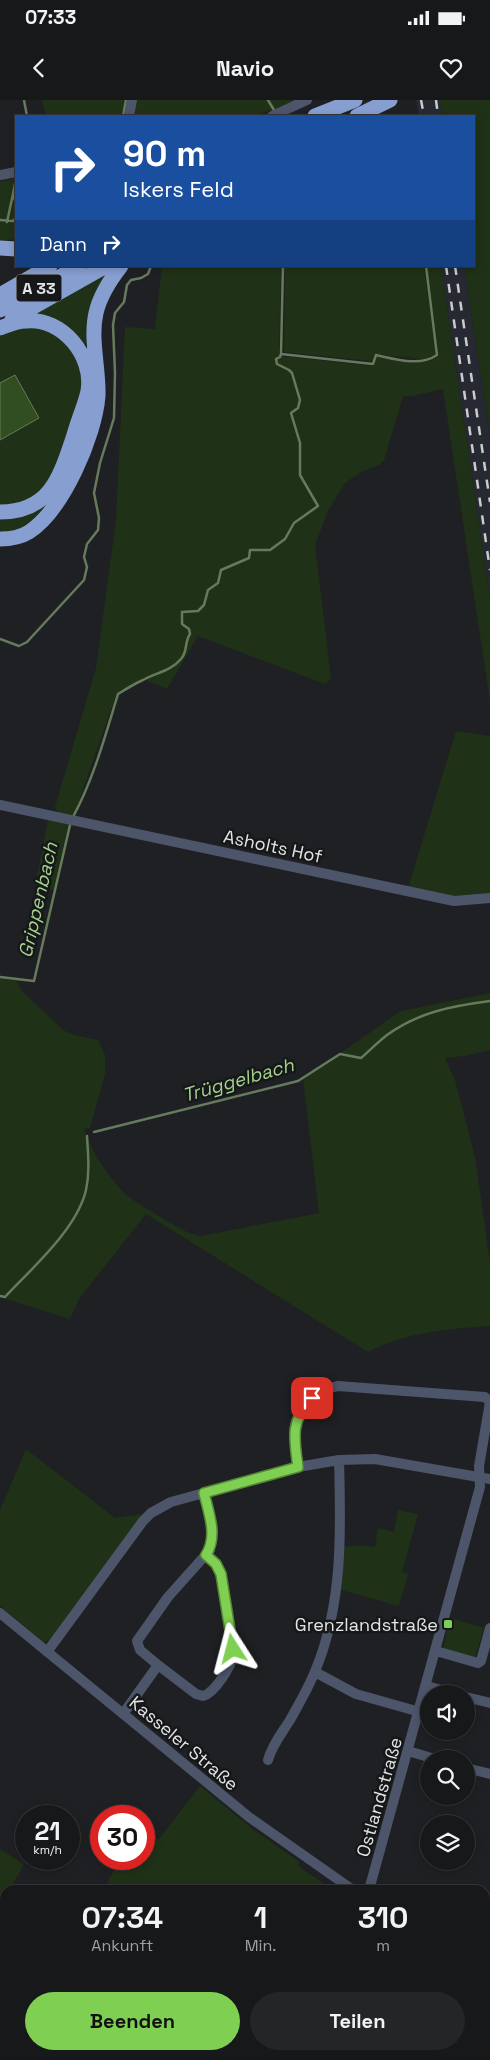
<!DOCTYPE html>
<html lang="de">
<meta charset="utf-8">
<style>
:root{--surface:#17181a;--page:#242527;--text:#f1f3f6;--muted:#9ea0a2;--line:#363739;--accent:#7fd052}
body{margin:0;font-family:"Space Grotesk",sans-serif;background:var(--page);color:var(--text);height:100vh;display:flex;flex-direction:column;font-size:19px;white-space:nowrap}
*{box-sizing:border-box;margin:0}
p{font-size:16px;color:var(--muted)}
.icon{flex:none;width:28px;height:28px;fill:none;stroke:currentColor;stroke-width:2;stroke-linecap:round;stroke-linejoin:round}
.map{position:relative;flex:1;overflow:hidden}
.sheet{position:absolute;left:0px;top:1785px;width:490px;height:175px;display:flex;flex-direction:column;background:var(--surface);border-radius:15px 15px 0 0;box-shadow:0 2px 8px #0003,0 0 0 1px var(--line)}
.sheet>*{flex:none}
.hud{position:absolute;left:15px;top:15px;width:460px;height:152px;border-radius:0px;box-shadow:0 2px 8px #0003,0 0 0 1px var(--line);background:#1a4fa0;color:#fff;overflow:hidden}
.buttons{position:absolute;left:420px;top:1585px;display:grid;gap:10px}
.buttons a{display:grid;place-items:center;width:55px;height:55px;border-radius:50%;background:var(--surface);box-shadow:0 2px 8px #0003,0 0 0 1px var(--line);font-size:25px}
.speed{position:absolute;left:15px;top:1705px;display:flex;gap:10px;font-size:25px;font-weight:700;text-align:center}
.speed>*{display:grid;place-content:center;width:65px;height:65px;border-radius:50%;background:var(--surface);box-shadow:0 2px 8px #0003,0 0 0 1px var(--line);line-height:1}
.speed small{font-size:12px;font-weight:400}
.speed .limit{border:8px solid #d22;background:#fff;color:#111}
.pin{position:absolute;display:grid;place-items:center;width:42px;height:42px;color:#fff;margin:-21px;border-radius:10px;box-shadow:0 2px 8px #0006}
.me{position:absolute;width:55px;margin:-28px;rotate:351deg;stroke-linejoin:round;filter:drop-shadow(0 0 4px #0008)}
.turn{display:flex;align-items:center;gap:18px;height:105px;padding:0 25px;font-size:22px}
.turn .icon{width:65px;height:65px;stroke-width:2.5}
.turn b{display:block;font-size:35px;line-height:42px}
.then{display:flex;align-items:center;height:48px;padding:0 25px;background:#0003;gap:10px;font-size:19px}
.eta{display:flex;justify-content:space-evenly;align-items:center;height:85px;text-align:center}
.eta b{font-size:30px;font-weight:800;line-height:35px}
.button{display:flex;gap:10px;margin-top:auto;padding:10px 25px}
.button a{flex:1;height:58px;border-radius:30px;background:var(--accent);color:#111;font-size:20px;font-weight:800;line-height:58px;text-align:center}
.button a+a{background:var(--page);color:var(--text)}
.status{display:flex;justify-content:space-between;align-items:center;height:35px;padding:0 25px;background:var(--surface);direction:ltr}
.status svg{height:14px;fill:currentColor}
header{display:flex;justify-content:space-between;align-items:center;height:65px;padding:0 25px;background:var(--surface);font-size:22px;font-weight:800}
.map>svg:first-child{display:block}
.built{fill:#262931}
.green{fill:#1f3116}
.water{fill:#314e21;stroke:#667b5c}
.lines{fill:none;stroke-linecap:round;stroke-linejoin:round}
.stream{stroke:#667b5c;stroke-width:2.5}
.minor{stroke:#4c5569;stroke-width:10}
.highway{stroke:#879ed0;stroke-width:15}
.rail{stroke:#cacbcc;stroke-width:2.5;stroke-dasharray:9 9;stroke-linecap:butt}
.route-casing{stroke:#538735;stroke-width:12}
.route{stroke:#7fd052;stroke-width:9}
.poi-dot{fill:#7fd052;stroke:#161719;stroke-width:2}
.labels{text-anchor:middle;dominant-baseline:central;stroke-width:5;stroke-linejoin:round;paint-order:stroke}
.shield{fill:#161719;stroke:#a6a6a8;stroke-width:1}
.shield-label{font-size:16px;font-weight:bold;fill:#e3e4e5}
.street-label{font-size:18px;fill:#e3e4e5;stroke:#161719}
.poi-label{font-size:18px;fill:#e3e4e5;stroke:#161719;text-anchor:end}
.water-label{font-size:19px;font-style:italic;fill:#a3d38d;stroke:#161719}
</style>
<div class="status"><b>07:33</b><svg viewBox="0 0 49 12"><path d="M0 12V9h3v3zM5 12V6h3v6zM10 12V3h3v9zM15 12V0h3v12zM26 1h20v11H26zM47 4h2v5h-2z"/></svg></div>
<header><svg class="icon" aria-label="back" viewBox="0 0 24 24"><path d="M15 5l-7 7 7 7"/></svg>Navio<svg class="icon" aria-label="heart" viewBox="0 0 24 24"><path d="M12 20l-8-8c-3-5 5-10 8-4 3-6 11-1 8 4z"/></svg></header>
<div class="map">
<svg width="490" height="1960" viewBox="0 0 490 1960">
<rect width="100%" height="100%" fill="#1f2023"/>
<path class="built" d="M416,0H440L442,16H419Z
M441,166H464L490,336V499Z"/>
<path class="green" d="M42,0H129L125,16H46Z
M137,0H296L256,16H133Z
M440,0H490V336L464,166H474V16H442Z
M16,78V139L0,141V82Z
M162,166H281L279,256L374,266L377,257C397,260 422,269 439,256L427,166H441L490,499V602L443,289L412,296H403L384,360L379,365L361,372L345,383L328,411L315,445L331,578L325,584L198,536L167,589L144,579L122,590L116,595L73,718L59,714L55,707L96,568L116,420L125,227L155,229Z
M285,166H424L436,254L428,258L422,259L375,254L372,261L284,252Z
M106,173L89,241L83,246L31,217Z
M38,227L48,230L72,247L81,266L82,289L53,376L32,400L0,406V236L21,228Z
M48,401C45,421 21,429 4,434L0,429V418Z
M456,631L490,636V793L454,797L408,788Z
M48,720L69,724L53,791L43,784L37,776Z
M0,879L16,880L21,890L63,930L74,935L98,940L105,955V974L90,1028L84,1029C92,1053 110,1080 129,1097C141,1106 156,1114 169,1122C179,1127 189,1135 201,1136L319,1113L303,979L401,911L490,893V950L464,956L445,958L455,980L475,1057L490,1163V1226C448,1229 406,1232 368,1252L146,1114L79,1199L70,1219L0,1197Z
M26,1349L115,1418L143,1414L51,1539L44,1542L0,1506V1410Z
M398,1410L418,1414L402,1472L408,1474L399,1506L341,1490L343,1447L362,1445L375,1447L378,1428L394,1432Z
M450,1518L484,1528L475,1557L443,1549Z
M200,1686L255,1731L300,1762L298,1766L333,1790H104L119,1759H144V1730L159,1739Z
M0,1749L24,1764L10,1790H5V1798L0,1807Z
M78,1955H188L187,1960H95Z"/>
<path class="water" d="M15,275L39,318L0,340V283Z"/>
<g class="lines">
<path class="stream" d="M24,0L27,16
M268,0L274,10
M123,16L126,0
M16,79L13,94L16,104
M0,120L13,121L16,118
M7,122L13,94
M281,254L373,264L376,255C395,259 420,267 437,255L426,166
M0,539L19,546L27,542L84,480L87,467L84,457L87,444L98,430L99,418L94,393L100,363L114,318L115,273L113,225L115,213L124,202L127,185L131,180L141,178L148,174L151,166
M73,717C94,678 105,636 118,594C126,589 134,584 143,580C155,573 171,571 181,559C188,551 184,543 190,534L189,529L182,524V512L198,511L204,505L208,490L218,483L221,470L249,458L250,450H270L285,439L294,423L318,406L300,375V343L291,313L298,308L300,300L292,273L289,270L277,264L276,259L280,257L281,254L283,166
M0,877L34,881L70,725
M94,1032L298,981L340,954L361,958C369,951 378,942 387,935C419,912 452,906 490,901
M0,1196L5,1197C32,1168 77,1129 86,1090C90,1072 88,1054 87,1036"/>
<path class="minor" d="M129,16L132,0
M272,16L307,0
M0,75L16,72
M0,705L454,801L490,798
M298,1367C297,1357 295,1346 294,1335C294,1311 314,1290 338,1286L485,1297L490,1302L479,1366L480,1387L369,1790
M0,1513L249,1717L353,1790
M436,1551L478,1563L481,1561L490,1528
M47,1552L143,1421L151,1413L171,1402L298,1367L339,1360L375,1359L490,1379
M158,1565L140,1550L137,1541L168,1497L210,1450L212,1429L204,1393
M315,1572L356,1594L420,1612
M427,1586L455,1594
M466,1597L490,1603
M123,1614L158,1565L196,1594L203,1596C215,1593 231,1566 234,1554L221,1474L216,1463L206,1455
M408,1651L435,1659
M268,1660C272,1645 282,1633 290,1620C299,1604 309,1587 316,1569C343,1503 341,1430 339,1360
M466,1668L490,1674
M485,1879L490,1882
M217,1957L232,1960
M325,1960L327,1955"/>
<path class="highway" d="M315,16L355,0
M357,16L390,0
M0,148L16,149
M0,195L50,166
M0,210L79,166
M12,219L106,166
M0,228C8,225 17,221 26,221C62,217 94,256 88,291C85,305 78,320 74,335C60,376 51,412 0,412
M0,439C10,439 21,437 29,432C63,410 95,336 98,296C99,269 90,239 96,213C100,195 110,180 121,166"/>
<path class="rail" d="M421,0L424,16
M436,0L438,16
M446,166L490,470
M455,166L490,402"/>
</g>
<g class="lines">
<defs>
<path id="route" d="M233,1549L221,1474L216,1464L206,1455C218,1436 209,1414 204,1393L298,1367C294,1338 290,1321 312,1298"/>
</defs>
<use href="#route" class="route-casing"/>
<use href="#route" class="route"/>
</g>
<rect class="poi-dot" x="443" y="1519" width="10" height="10" rx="2.5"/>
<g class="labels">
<rect class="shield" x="16.5" y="174.5" width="45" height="27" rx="4"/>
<g class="shield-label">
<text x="39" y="188">A 33</text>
</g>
<g class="street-label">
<text transform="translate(273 746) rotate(12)">Asholts Hof</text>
<text transform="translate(184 1643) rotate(40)">Kasseler Straße</text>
<text transform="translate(379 1697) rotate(-74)">Ostlandstraße</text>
</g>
<g class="poi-label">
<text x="438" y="1524">Grenzlandstraße</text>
</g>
<g class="water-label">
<text transform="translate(38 800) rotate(-77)">Grippenbach</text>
<text transform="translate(238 980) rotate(-16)">Trüggelbach</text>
</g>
</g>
</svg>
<div class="buttons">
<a><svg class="icon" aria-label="sound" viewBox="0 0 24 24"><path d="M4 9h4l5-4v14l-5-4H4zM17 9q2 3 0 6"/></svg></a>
<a><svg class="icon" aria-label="search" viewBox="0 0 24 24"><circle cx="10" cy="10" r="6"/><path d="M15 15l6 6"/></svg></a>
<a><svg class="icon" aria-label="layers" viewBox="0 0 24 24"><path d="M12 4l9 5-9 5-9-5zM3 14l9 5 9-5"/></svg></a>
</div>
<div class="speed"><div>21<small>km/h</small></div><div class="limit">30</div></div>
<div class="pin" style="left:312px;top:1298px;background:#d93025"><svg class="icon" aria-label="arrive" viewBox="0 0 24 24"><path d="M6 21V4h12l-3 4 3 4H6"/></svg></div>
<svg class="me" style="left:233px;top:1549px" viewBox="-20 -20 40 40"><path d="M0-17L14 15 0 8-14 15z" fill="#7fd052" stroke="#fff" stroke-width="4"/></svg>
<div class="hud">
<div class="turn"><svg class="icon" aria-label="right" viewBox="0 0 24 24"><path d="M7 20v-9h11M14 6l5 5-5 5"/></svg><div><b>90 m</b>Iskers Feld</div></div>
<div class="then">Dann<svg class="icon" aria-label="right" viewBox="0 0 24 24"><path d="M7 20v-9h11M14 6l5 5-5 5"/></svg></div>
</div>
<section class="sheet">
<div class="eta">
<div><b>07:34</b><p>Ankunft</p></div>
<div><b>1</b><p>Min.</p></div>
<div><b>310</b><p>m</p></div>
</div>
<div class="button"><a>Beenden</a><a>Teilen</a></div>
</section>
</div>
